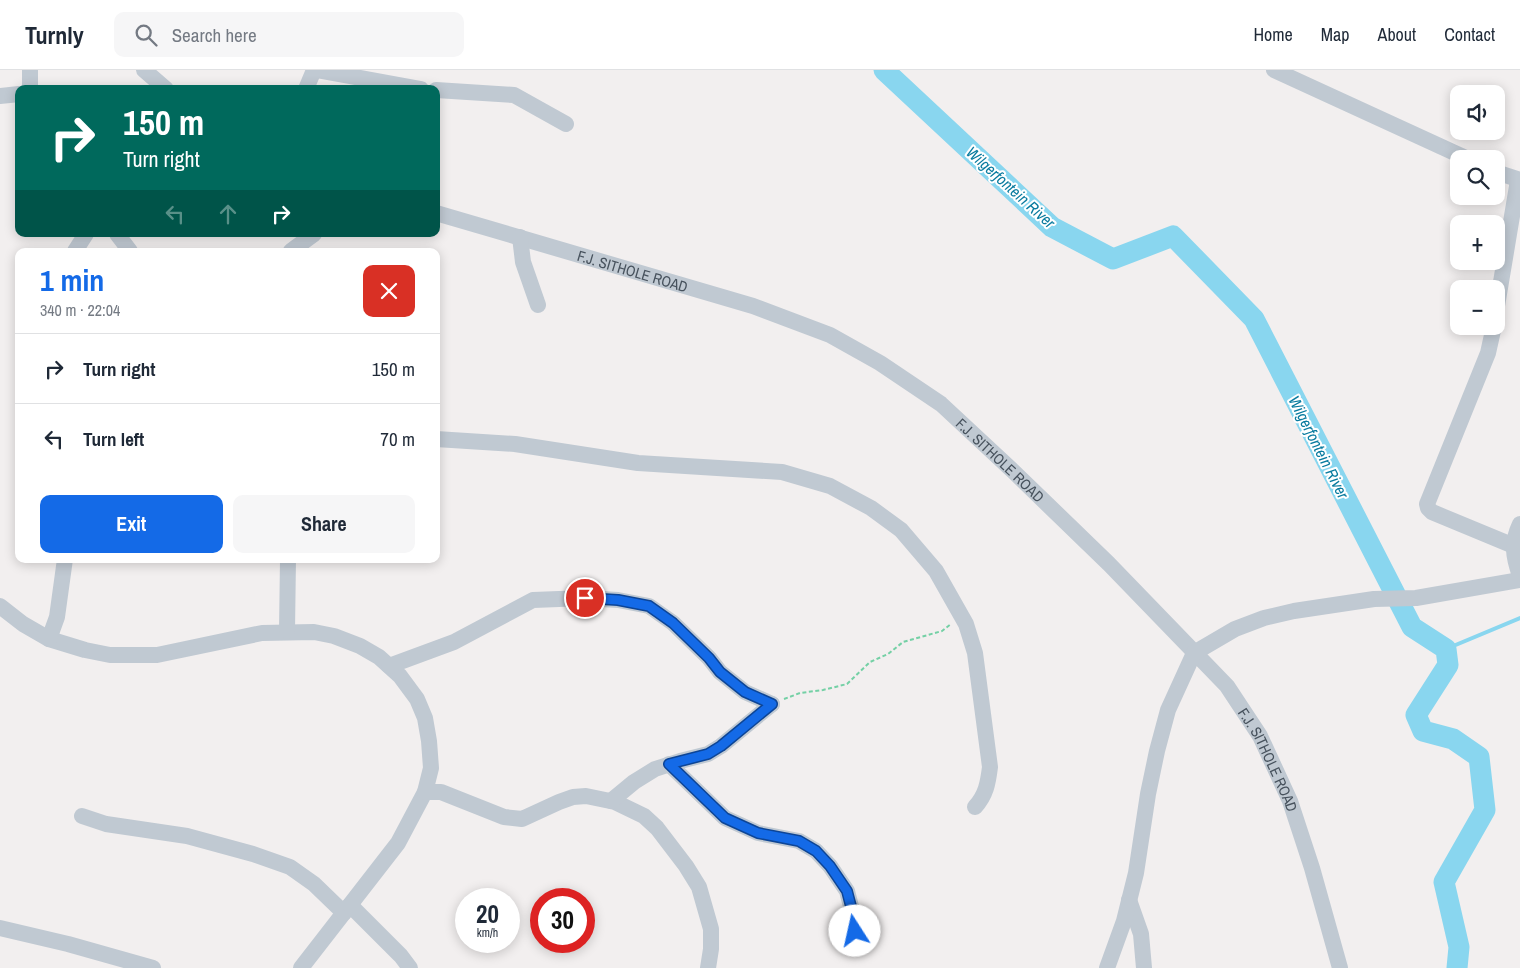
<!DOCTYPE html>
<meta charset="utf-8">
<style>
:root{--surface:#fff;--page:#f6f6f7;--text:#1f2937;--muted:#747a83;--line:#e0e1e3;--accent:#146ae7}
body{margin:0;font-family:"Archivo Narrow",sans-serif;background:var(--page);color:var(--text);height:100vh;display:flex;flex-direction:column;font-size:19px;white-space:nowrap}
*{box-sizing:border-box;margin:0}
p{font-size:16px;color:var(--muted)}
.icon{flex:none;width:28px;height:28px;fill:none;stroke:currentColor;stroke-width:2;stroke-linecap:round;stroke-linejoin:round}
.map{position:relative;flex:1;overflow:hidden}
.sheet{position:absolute;left:15px;top:178px;width:425px;height:315px;display:flex;flex-direction:column;background:var(--surface);border-radius:10px;box-shadow:0 2px 12px #0003}
.sheet>*{flex:none}
.banner{position:absolute;left:15px;top:15px;width:425px;height:152px;border-radius:10px;box-shadow:0 2px 12px #0003;background:#00695c;color:#fff;overflow:hidden}
.buttons{position:absolute;left:1450px;top:15px;display:grid;gap:10px}
.buttons a{display:grid;place-items:center;width:55px;height:55px;border-radius:10px;background:var(--surface);box-shadow:0 2px 12px #0003;font-size:25px}
.speed{position:absolute;left:455px;top:818px;display:flex;gap:10px;font-size:25px;font-weight:700;text-align:center}
.speed>*{display:grid;place-content:center;width:65px;height:65px;border-radius:50%;background:var(--surface);box-shadow:0 2px 12px #0003;line-height:1}
.speed small{font-size:12px;font-weight:400}
.speed .limit{border:8px solid #d22;background:#fff;color:#111}
.pin{position:absolute;display:grid;place-items:center;width:42px;height:42px;color:#fff;margin:-21px;border:2px solid #fff;border-radius:50%;box-shadow:0 1px 5px #0007}
.me{position:absolute;width:55px;margin:-28px;rotate:350deg;stroke-linejoin:round;filter:drop-shadow(0 0 4px #0008)}
.turn{display:flex;align-items:center;gap:18px;height:105px;padding:0 25px;font-size:22px}
.turn .icon{width:65px;height:65px;stroke-width:2.5}
.turn b{display:block;font-size:35px;line-height:42px}
.lanes{display:flex;align-items:center;height:48px;padding:0 25px;background:#0003;justify-content:center;gap:25px;direction:ltr}
.lanes .off{opacity:.35}
.round{display:grid;place-items:center;flex:none;width:52px;height:52px;border-radius:10px;background:var(--page)}
.head{display:flex;align-items:center;justify-content:space-between;height:85px;padding:0 25px}
h1{font-size:30px;font-weight:800;line-height:38px;color:var(--accent)}
.action{display:flex;gap:10px;margin-top:auto;padding:10px 25px}
.action a{flex:1;height:58px;border-radius:10px;background:var(--accent);color:#fff;font-size:20px;font-weight:800;line-height:58px;text-align:center}
.action a+a{background:var(--page);color:var(--text)}
ul{padding:0;list-style:none}
li{display:flex;align-items:center;gap:15px;height:70px;padding:0 25px;border-top:1px solid var(--line)}
li div{flex:1}
li b{display:block;font-size:19px}
li em{font-style:normal}
header{display:flex;align-items:center;gap:30px;box-sizing:border-box;height:70px;padding:0 25px;background:var(--surface);border-bottom:1px solid var(--line)}
header strong{font-size:24px}
nav{display:flex;gap:28px;margin-inline-start:auto;font-size:18px}
.search{width:350px;height:45px;background:var(--page);display:flex;align-items:center;gap:12px;box-sizing:border-box;padding:0 18px;border-radius:10px;color:var(--muted);font-size:19px}
.map>svg:first-child{display:block}
.lines{fill:none;stroke-linecap:round;stroke-linejoin:round}
.stream{stroke:#89d6ef;stroke-width:4}
.river{stroke:#89d6ef;stroke-width:21}
.path{stroke:#74d0a5;stroke-width:2;stroke-dasharray:4 2.5;stroke-linecap:butt}
.minor{stroke:#c0c9d2;stroke-width:16}
.route-casing{stroke:#0d4596;stroke-width:12}
.route{stroke:#146ae7;stroke-width:9}
.labels{text-anchor:middle;dominant-baseline:central;stroke-width:4;stroke-linejoin:round;paint-order:stroke}
.street-label{font-size:15px;fill:#47525d;stroke:#fff}
.water-label{font-size:16px;font-style:italic;fill:#097b9f;stroke:#fff}
</style>
<header>
<strong>Turnly</strong>
<div class="search"><svg class="icon" aria-label="search" viewBox="0 0 24 24"><circle cx="10" cy="10" r="6"/><path d="M15 15l6 6"/></svg>Search here</div>
<nav><a>Home</a><a>Map</a><a>About</a><a>Contact</a></nav>
</header>
<div class="map">
<svg width="1520" height="898" viewBox="0 0 1520 898">
<rect width="100%" height="100%" fill="#f2efef"/>
<g class="lines">
<path class="stream" d="M1446,579L1520,548"/>
<path class="river" d="M884,0L1052,157L1113,189L1173,166L1254,249L1412,557L1446,579L1448,595L1416,645L1423,661L1453,669L1479,687L1485,740L1444,812L1459,877L1457,898"/>
<path class="path" d="M784,629L800,623L823,620L847,614L870,592L888,584L903,572L942,561L951,554"/>
<g class="minor">
<path d="M144,0L166,19"/>
<path d="M316,0L421,19"/>
<path d="M1274,0L1468,89"/>
<path d="M30,19V0"/>
<path d="M306,19L314,0"/>
<path d="M436,20L514,25L566,54"/>
<path d="M0,26L19,24"/>
<path d="M1496,102L1520,110"/>
<path id="s1" d="M436,143L753,236L830,265L880,293L941,334L1014,402L1109,494L1227,616L1260,666L1290,731L1312,798L1340,898"/>
<path d="M117,164L130,181"/>
<path d="M520,167L523,192L538,235"/>
<path d="M75,181L86,164"/>
<path d="M291,181L314,164"/>
<path d="M1496,242L1518,110"/>
<path d="M1494,256L1488,283L1427,434L1428,438L1432,442L1514,476"/>
<path d="M436,369L515,374L638,393L782,402L830,416L871,438L901,460L936,501L966,554L975,583L990,697C988,713 986,725 975,737"/>
<path d="M1520,454C1511,473 1513,486 1520,506"/>
<path d="M0,536L23,554L49,569L85,580L110,585H157L262,563L314,562L334,566L360,576L379,587L400,606L417,629L425,648L429,671L431,698L425,722L398,773L301,898"/>
<path d="M287,561L288,489"/>
<path d="M49,569L57,547L65,489"/>
<path d="M389,596L454,572L533,530L585,528L618,530L649,536L673,553L709,588L720,602L745,622L772,634"/>
<path d="M669,694L725,748L758,763L799,771L816,781L830,796L847,821L854,848L856,875"/>
<path d="M425,722H441L504,747L522,749L559,732L573,727L586,726L615,732L644,746L657,758L686,796L699,817L711,859V879L708,898"/>
<path d="M611,731L634,712L655,699L680,691L708,684L721,676L772,634"/>
<path d="M82,746L106,754L187,766L253,784L290,797L314,814L344,843"/>
<path d="M1129,830L1141,864L1144,898"/>
<path d="M350,835L401,886L410,898"/>
<path d="M0,858L68,874L153,898"/>
<path d="M1107,898L1124,851L1136,803L1148,724L1157,681L1168,640L1194,583L1235,559L1264,548L1294,541L1374,529L1416,528L1520,510"/>
</g>
</g>
<g class="lines">
<defs>
<path id="route" d="M585,528L618,530L649,536L673,553L709,588L720,602L745,622L772,634L721,676L708,684L669,694L725,748L758,763L799,771L816,781L830,796L847,821L854,848L855,861"/>
</defs>
<use href="#route" class="route-casing"/>
<use href="#route" class="route"/>
</g>
<g class="labels">
<g class="street-label">
<text stroke="none"><textPath href="#s1" startOffset="205">F.J. SITHOLE ROAD</textPath></text>
<text stroke="none"><textPath href="#s1" startOffset="625">F.J. SITHOLE ROAD</textPath></text>
<text stroke="none"><textPath href="#s1" startOffset="1030">F.J. SITHOLE ROAD</textPath></text>
</g>
<g class="water-label">
<text transform="translate(1011 117) rotate(42)">Wilgerfontein River</text>
<text transform="translate(1319 377) rotate(63)">Wilgerfontein River</text>
</g>
</g>
</svg>
<div class="buttons">
<a><svg class="icon" aria-label="sound" viewBox="0 0 24 24"><path d="M4 9h4l5-4v14l-5-4H4zM17 9q2 3 0 6"/></svg></a>
<a><svg class="icon" aria-label="search" viewBox="0 0 24 24"><circle cx="10" cy="10" r="6"/><path d="M15 15l6 6"/></svg></a>
<a>+</a>
<a>−</a>
</div>
<div class="speed"><div>20<small>km/h</small></div><div class="limit">30</div></div>
<div class="pin" style="left:585px;top:528px;background:#d93025"><svg class="icon" aria-label="arrive" viewBox="0 0 24 24"><path d="M6 21V4h12l-3 4 3 4H6"/></svg></div>
<svg class="me" style="left:855px;top:861px" viewBox="-20 -20 40 40"><circle r="19" fill="#fff"/><path d="M0-13L10 11 0 6-10 11z" fill="#146ae7"/></svg>
<div class="banner">
<div class="turn"><svg class="icon" aria-label="right" viewBox="0 0 24 24"><path d="M7 20v-9h11M14 6l5 5-5 5"/></svg><div><b>150 m</b>Turn right</div></div>
<div class="lanes"><svg class="icon off" aria-label="left" viewBox="0 0 24 24"><path d="M17 20v-9H6M10 6l-5 5 5 5"/></svg><svg class="icon off" aria-label="ahead" viewBox="0 0 24 24"><path d="M12 20V5M6 11l6-6 6 6"/></svg><svg class="icon" aria-label="right" viewBox="0 0 24 24"><path d="M7 20v-9h11M14 6l5 5-5 5"/></svg></div>
</div>
<section class="sheet">
<div class="head"><div><h1>1 min</h1><p>340 m · 22:04</p></div><a class="round" style="background:#d93025;color:#fff"><svg class="icon" aria-label="close" viewBox="0 0 24 24"><path d="M6 6l12 12M18 6L6 18"/></svg></a></div>
<ul>
<li><svg class="icon" aria-label="right" viewBox="0 0 24 24"><path d="M7 20v-9h11M14 6l5 5-5 5"/></svg><div><b>Turn right</b></div><em>150 m</em></li>
<li><svg class="icon" aria-label="left" viewBox="0 0 24 24"><path d="M17 20v-9H6M10 6l-5 5 5 5"/></svg><div><b>Turn left</b></div><em>70 m</em></li>
</ul>
<div class="action"><a>Exit</a><a>Share</a></div>
</section>
</div>
